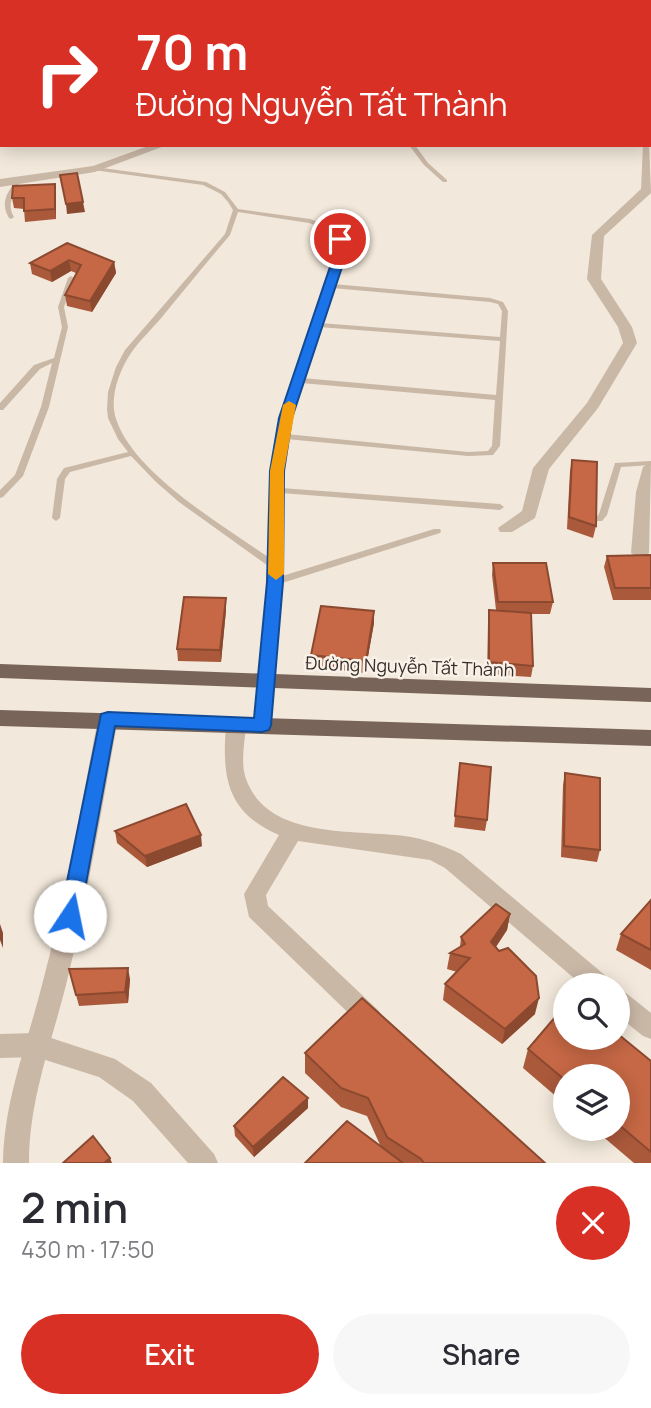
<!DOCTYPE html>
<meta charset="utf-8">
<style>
:root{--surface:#fff;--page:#f7f7f7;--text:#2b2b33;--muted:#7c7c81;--accent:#d93025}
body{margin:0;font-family:Manrope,sans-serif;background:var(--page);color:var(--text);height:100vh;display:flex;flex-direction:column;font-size:26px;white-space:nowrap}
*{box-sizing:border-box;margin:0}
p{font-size:23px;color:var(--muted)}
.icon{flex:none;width:38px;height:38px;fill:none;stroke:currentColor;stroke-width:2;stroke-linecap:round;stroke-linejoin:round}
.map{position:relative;height:1163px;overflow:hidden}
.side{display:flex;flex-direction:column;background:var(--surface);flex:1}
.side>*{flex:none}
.banner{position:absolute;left:0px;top:0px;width:651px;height:147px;box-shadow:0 4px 18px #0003;background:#d93025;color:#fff;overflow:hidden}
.fabs{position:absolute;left:553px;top:973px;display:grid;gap:14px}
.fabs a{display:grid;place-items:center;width:77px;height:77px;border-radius:50%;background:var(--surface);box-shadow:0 4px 18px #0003;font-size:35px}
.pin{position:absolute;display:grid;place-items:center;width:60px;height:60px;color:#fff;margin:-30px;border:4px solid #fff;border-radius:50%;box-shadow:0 2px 7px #0007}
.me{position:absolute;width:77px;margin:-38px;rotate:11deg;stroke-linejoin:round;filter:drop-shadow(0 0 5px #0008)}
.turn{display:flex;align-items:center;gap:24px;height:147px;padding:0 21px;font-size:32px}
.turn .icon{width:91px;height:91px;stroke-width:2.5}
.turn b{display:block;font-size:49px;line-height:60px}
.round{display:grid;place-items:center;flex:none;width:74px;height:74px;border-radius:37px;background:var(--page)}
.headline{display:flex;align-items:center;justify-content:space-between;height:119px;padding:0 21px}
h1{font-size:42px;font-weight:600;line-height:52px}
.cta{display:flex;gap:14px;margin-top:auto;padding:14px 21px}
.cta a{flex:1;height:80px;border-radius:42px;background:var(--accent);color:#fff;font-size:28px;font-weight:600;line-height:80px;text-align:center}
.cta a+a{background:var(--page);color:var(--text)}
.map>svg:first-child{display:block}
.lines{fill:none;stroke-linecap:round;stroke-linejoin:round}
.service{fill:#cab8a7;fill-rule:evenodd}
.minor{fill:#cab8a7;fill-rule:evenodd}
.tertiary{fill:#cab8a7;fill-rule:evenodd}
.primary{fill:#796459;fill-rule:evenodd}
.wall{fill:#aa593b}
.shaded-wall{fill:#8b4930}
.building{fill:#c66845;stroke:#8b4930;stroke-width:2}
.route{fill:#1a73e8;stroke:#114b97;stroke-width:2}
.slow{fill:#f59e0b}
.labels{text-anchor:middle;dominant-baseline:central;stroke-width:5;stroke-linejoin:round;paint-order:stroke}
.street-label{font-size:18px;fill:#372d28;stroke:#faf2e8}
</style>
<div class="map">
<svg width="651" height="1163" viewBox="0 0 651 1163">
<rect width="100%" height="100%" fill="#f2e8db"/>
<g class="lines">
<path class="service" d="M0,22H2V24H0Z
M649,61H651V65H649Z
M409,145H415L428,163L447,180V182H443L424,165Z
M95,167L206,182L225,192L238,209L310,219L337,229L343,239L342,258L333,284L490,298L503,302L508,311L500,446L493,455L468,456L286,439L281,471V488L500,504L504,507L500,510L281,493L279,577L434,529H440L441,531L440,533L279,584L267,725L265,728L262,729L259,728L257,725L271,568L179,502L156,482L131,456L70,472L65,479L60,518L56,521L52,518L57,479L64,468L128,452L118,439L108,418L107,409L108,392L116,367L125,350L225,234L233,210L228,202L221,194L203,185L93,170V168ZM238,212L309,223L333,231L337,239L336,258L314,323L312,325V326L281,418L273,471L271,559C224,526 134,474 116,419C109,398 119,371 131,353C140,340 152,329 162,317C185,289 207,262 230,235ZM332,288L490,302L498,304L502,311L500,337L320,323ZM319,327L500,341L496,395L302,378ZM301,383L495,400L492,446L488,451L468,452L286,434L289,418Z
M16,180L21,181C14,193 6,204 14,217L11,219L9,218C0,203 7,193 16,180Z
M71,276L74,278L64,307L68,327L49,407L23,476L3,497L0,498V490L15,475L41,407L52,363L40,369L3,410H0V403L34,365L54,358L62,327L58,307L68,278Z
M651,461V465L621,467L607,515L602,521H596L595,519L599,514L615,463Z"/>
<path class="minor" d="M32,0H42L32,2Z
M387,0H397V2H388Z
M0,131H2L0,142Z
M649,142L651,193L604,236L601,279L632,327L637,343L598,408L549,469L535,518L512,532H500L498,528L522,511L533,468L587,403L623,343L618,327L587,279L592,235L641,189L643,145H649Z
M651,462L649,553L640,559L631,553L636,492L643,467Z
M236,717L243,720L246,725C245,742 240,762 246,779C268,840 354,829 405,836C425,839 442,845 461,854L607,977L611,985H582L445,868L430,860L298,841L266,895L268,906L379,1011L383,1019L379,1027L371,1030L363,1027L249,917L244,894L279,835C226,812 222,777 226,725L229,720Z
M618,990L626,993L651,1013V1039L643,1036L618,1016Z
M36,1033L115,1059L151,1083L214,1154L218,1163H188L133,1101L99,1077L36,1057L0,1058V1034Z"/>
<path class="tertiary" d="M649,86H651V93H649Z
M151,145H167L95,172L0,187V179L93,166Z
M108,711L115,714L118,719C102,806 88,895 67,981C52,1042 29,1099 29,1163H3C4,1099 28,1042 43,981C66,895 81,806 98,719L101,714Z"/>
<path class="primary" d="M0,664L651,688V702L0,678Z
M0,710L651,730V746L0,726Z"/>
</g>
<path class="wall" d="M55,184L56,194V219L25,222L24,209L14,208L12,198Z
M67,243L114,262L116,273L92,312L67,306L65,295L76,273L71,271L52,282L32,274L30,263Z
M572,460L596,526L593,538L567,529L570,471Z
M651,555V600H613L604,567L607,556Z
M493,563L553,602L550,614H531L533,666L531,677L487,674L488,622L489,610H496L492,575Z
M226,598V610L221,662L178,661L177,649Z
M374,611V623L365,673L311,667V655Z
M460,763L487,820L485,831L454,827Z
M565,773L600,850L597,862L561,857L563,785Z
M115,831L202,846L147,867L117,843Z
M651,900V970L616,950L621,934Z
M510,914L507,930L496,947L535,1014L502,1044L443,1000L445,984L457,972L447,969L450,953L460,947L461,937Z
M69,969L130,979L128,1003L79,1006Z
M565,1038L651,1061V1163H634L594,1129H618V1076H565V1104L523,1068L528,1049Z
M305,1053L545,1163H305L381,1147L367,1116L341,1107L305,1073Z
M308,1098V1108L254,1157L235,1136L234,1126Z"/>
<path class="shaded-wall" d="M55,184L56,194V219L55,209Z
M83,202L85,212L67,214L66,204Z
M69,260L71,271L52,282L50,271Z
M114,262L116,273L92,312L90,301Z
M226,598V610L221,662L220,650Z
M374,611V623L365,673L366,661Z
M201,835L202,846L147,867L145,856Z
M510,914L507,930L488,958L491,942Z
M0,924L3,933V948L0,940Z
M128,968L130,979L128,1003L125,992Z
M539,998L535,1014L502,1044L505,1029Z
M308,1098V1108L254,1157L253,1147Z
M110,1158L112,1163H104Z"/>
<path class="building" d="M77,173L83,202L66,204L60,175Z
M55,184V209L24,211V198H12L13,186Z
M67,243L114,262L90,301L65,295L81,265L69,260L50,271L30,263Z
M572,460L597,462L596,526L569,517Z
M651,555V588H615L607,556Z
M493,563H546L553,602H498Z
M184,597L226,598L220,650L177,649Z
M321,606L374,611L366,661L311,655Z
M489,610L531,613L533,666L489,662Z
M460,763L491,767L487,820L455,816Z
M565,773L600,778V850L564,846Z
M186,804L201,835L145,856L115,831Z
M651,900V950L621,934Z
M496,904L510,914L491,942L499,951L508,948L536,976L539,998L505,1029L445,984L470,958L450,953L465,944L461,937Z
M128,968L125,992L76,995L69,969Z
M362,998L545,1163H424L421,1159L387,1137L368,1098L341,1088L305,1053Z
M562,1009L565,1011V1038H618V1034L651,1061V1152L618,1124V1076H565V1080L528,1049Z
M283,1077L308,1098L253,1147L234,1126Z
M347,1121L403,1163H305Z
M93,1136L110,1158L104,1163H63Z"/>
<path class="route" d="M340,235L346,239L345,258L292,418L284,471L283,582L271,725L269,730L262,732L115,726L80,916L77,923L70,925L63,923L60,916L101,714L108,712L254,718L267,582L270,471L279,418L333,258L335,239Z"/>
<path class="slow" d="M289,401L296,405L284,471V574L276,580L268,574L270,471L283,405Z"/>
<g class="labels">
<g class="street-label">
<text transform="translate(410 666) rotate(2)">Đường Nguyễn Tất Thành</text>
</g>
</g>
</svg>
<div class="fabs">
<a><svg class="icon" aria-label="search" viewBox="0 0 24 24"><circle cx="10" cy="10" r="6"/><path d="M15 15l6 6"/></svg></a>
<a><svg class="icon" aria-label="layers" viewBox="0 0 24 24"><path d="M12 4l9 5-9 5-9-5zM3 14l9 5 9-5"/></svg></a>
</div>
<div class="pin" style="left:340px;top:239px;background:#d93025"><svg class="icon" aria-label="arrive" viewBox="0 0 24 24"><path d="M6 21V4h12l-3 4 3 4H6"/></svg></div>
<svg class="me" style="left:70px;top:916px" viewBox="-20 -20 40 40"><circle r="19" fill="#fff"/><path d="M0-13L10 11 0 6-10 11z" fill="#1a73e8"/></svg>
<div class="banner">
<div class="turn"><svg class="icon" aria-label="right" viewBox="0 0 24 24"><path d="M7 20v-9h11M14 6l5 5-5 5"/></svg><div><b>70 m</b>Đường Nguyễn Tất Thành</div></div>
</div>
</div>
<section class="side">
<div class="headline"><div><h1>2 min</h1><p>430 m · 17:50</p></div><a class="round" style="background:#d93025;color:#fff"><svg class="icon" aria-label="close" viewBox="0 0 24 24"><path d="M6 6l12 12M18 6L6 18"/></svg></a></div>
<div class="cta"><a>Exit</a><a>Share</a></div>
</section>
